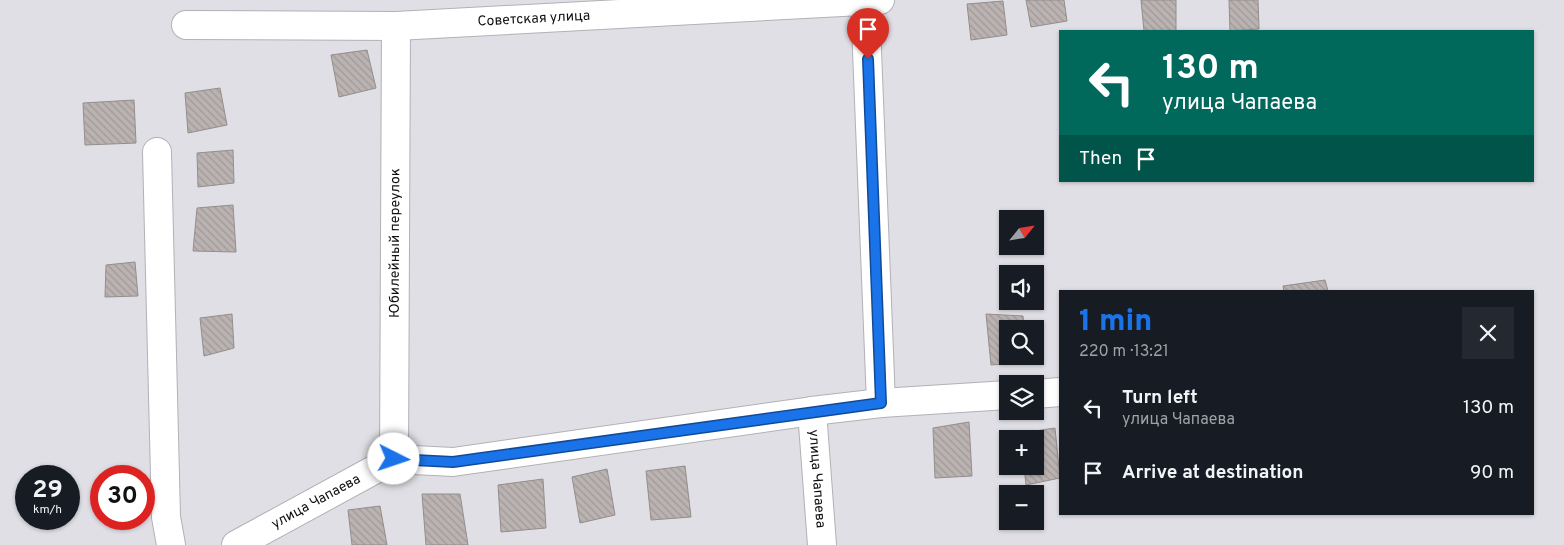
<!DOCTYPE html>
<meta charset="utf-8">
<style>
:root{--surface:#171b24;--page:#242831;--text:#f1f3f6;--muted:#9ea1a6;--accent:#1a73e8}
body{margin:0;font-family:Overpass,sans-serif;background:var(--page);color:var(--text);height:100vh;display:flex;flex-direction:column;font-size:19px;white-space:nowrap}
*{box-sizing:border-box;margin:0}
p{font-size:16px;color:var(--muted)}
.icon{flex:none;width:28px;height:28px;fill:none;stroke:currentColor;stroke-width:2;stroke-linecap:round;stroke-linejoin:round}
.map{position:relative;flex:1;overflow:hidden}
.details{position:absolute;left:1059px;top:290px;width:475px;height:225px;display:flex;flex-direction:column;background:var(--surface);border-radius:0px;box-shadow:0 1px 4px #0004}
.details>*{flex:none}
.banner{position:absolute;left:1059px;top:30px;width:475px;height:152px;border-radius:0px;box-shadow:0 1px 4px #0004;background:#00695c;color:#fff;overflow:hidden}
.needle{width:32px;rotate:60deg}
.buttons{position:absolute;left:999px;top:210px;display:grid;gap:10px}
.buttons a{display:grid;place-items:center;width:45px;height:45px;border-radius:0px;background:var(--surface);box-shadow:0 1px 4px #0004;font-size:25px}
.speed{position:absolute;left:15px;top:465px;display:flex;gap:10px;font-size:25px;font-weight:700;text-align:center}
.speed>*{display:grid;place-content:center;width:65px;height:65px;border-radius:50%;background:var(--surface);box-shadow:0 1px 4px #0004;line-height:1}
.speed small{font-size:12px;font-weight:400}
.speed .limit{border:8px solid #d22;background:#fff;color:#111}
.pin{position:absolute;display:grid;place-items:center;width:42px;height:42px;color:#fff;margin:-51px -21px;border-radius:50% 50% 50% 0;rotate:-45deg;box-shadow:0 0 5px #0007}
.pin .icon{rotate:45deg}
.me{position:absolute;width:55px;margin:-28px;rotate:94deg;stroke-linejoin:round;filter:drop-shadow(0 0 4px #0008)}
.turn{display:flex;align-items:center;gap:18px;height:105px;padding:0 20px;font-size:22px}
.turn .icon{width:65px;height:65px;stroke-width:2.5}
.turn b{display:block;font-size:35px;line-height:42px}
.then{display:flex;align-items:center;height:48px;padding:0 20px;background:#0003;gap:10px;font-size:19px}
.round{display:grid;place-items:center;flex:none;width:52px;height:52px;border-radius:0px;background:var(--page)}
.summary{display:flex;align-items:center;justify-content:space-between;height:85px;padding:0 20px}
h1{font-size:30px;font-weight:800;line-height:38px;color:var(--accent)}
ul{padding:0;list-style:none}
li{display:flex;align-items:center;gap:15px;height:65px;padding:0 20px}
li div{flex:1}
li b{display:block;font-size:19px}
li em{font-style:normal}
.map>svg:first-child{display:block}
.building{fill:url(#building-back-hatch);stroke:#948d8c}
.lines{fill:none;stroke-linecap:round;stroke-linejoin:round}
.minor-casing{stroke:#b1b1b7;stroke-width:30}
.minor{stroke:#fff;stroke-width:28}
.route-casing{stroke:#114b97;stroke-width:12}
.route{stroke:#1a73e8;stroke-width:9}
.labels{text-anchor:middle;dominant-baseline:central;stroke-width:5;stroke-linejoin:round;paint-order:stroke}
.street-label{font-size:14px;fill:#0f0f11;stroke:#dfdfe5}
</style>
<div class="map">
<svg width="1564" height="545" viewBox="0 0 1564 545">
<defs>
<pattern id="building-back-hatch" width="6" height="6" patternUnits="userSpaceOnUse" patternTransform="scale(1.25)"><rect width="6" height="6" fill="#bab3b1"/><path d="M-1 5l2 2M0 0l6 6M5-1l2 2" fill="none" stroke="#9f9997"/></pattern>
</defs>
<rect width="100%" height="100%" fill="#dfdfe5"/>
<path class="building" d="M1026,0H1064L1067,21L1031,27Z
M1141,0H1176V31H1144Z
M1229,0H1258L1259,29L1230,31Z
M1003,1L1007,35L971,40L967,4Z
M367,50L376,88L339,97L331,55Z
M220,88L227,125L188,133L185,93Z
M134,100L136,143L85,145L83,103Z
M233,150L234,183L198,187L197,153Z
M233,205L236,252L193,251L197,208Z
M135,262L138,296L105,297L106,265Z
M1325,280L1328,291H1284L1283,286Z
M232,314L234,348L204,356L200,318Z
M986,314L1023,316L1024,329H1008V356H1026L1027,362L991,365Z
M969,422L972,476L935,478L933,428Z
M1055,428L1060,478L1026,485L1024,466H1035V439H1023L1022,433Z
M685,466L691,517L651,520L646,471Z
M607,469L615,515L580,523L572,477Z
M543,479L546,528L501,532L498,485Z
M422,494H460L468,545H426Z
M380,506L387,545H352L348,510Z"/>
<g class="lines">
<defs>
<g id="minor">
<path d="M865,0L881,403"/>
<path id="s1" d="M186,25L396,26L880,0"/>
<path d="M157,152L166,517L171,545"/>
<path d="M1035,394L1060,392"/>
<path id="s2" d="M812,411L822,545"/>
<path id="s3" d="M394,459L396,26"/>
<path id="s4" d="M236,545L394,459L453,462L812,411L881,403L1008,395"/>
</g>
</defs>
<use href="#minor" class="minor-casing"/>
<use href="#minor" class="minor"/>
</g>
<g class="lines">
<defs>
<path id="route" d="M394,459L453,462L881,403L868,59"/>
</defs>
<use href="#route" class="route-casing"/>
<use href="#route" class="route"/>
</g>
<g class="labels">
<g class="street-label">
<text stroke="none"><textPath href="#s1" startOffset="348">Советская улица</textPath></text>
<text stroke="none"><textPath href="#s3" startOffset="216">Юбилейный переулок</textPath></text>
<text stroke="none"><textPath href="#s2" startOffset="68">улица Чапаева</textPath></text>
<text stroke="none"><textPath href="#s4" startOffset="91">улица Чапаева</textPath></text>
</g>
</g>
</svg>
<div class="buttons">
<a><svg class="needle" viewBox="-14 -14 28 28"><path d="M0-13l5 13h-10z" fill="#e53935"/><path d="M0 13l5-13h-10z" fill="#9ea1a6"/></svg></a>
<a><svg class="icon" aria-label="sound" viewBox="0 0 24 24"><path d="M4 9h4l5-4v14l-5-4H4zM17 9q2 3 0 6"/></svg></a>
<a><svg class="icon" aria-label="search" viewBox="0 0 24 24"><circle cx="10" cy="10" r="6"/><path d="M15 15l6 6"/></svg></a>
<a><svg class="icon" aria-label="layers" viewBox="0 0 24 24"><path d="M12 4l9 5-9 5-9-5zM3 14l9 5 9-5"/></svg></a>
<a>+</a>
<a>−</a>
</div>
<div class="speed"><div>29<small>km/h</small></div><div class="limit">30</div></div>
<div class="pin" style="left:868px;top:59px;background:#d93025"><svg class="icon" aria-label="arrive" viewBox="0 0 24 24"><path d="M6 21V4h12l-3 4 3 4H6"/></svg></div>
<svg class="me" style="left:394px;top:459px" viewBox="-20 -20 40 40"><circle r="19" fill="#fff"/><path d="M0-13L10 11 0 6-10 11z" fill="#1a73e8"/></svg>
<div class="banner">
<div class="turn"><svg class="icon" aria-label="left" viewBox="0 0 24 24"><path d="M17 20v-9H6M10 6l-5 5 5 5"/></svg><div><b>130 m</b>улица Чапаева</div></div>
<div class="then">Then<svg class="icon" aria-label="arrive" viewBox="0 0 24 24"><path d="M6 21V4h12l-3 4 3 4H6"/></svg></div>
</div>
<section class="details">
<div class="summary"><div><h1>1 min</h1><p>220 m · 13:21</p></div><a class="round"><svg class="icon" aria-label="close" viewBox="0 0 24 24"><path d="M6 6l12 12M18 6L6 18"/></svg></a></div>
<ul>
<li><svg class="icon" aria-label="left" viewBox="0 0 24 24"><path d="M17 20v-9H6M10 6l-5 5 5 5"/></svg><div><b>Turn left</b><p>улица Чапаева</p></div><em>130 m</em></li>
<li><svg class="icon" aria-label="arrive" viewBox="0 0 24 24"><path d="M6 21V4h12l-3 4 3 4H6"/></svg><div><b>Arrive at destination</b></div><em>90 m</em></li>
</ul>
</section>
</div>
